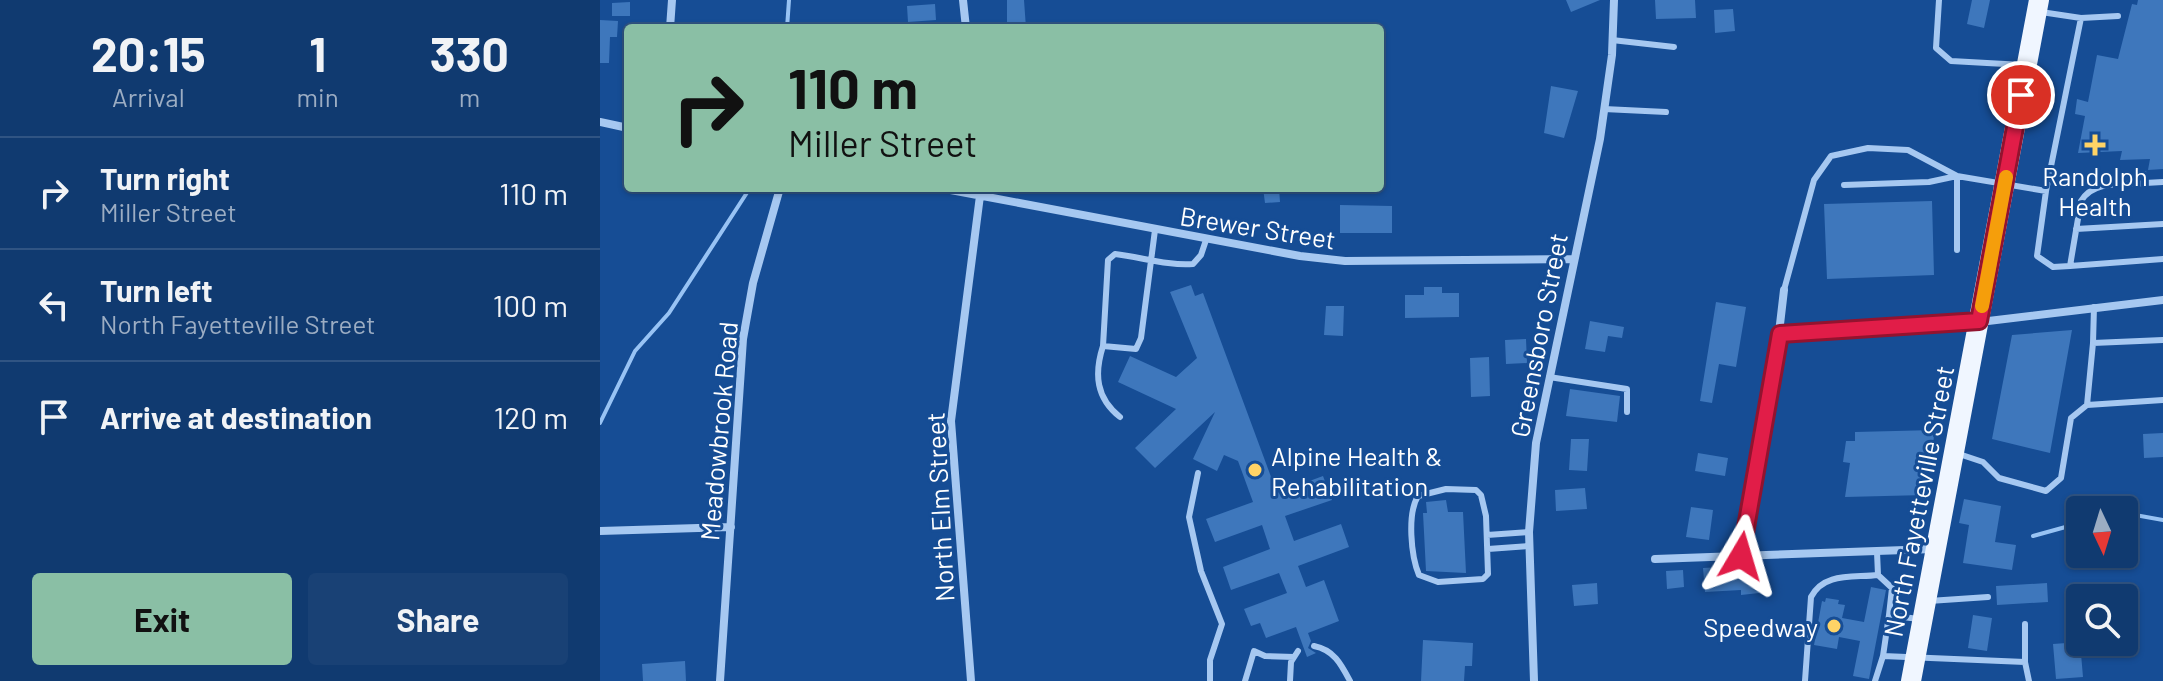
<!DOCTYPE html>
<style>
:root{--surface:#103a70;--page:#194175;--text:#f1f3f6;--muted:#9cadc3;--line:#305483;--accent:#8abfa5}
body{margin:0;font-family:Barlow,sans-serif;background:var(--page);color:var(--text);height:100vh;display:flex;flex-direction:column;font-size:30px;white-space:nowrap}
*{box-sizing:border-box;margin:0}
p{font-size:26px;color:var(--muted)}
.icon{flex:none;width:44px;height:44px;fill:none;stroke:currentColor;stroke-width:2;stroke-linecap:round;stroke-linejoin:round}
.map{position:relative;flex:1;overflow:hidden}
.sheet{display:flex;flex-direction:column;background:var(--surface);width:600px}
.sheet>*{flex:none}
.banner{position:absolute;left:24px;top:24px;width:760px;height:168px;border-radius:8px;box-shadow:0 2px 6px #0004,0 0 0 2px var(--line);background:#8abfa5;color:#111;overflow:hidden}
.needle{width:52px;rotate:176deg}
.fabs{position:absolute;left:1466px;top:496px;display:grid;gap:16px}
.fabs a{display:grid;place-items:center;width:72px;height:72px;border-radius:8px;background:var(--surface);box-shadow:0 2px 6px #0004,0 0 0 2px var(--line);font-size:40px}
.pin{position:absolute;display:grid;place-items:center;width:68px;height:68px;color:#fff;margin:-34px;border:4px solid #fff;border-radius:50%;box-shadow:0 2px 8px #0007}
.me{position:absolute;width:88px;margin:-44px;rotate:7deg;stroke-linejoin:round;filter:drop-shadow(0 0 6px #0008)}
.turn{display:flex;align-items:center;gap:28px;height:168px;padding:0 32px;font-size:36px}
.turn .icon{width:104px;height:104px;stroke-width:2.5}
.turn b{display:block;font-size:56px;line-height:68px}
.eta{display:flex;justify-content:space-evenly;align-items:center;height:136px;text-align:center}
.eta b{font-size:48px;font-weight:700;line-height:56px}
.action{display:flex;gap:16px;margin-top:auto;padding:16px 32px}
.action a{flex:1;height:92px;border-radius:8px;background:var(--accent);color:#111;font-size:32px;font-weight:700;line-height:92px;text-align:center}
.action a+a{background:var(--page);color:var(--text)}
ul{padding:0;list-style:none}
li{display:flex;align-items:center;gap:24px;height:112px;padding:0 32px;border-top:2px solid var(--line)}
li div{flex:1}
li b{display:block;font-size:30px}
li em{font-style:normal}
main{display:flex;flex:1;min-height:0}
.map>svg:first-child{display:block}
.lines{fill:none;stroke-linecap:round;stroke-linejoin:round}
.stream{stroke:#98c3f4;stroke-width:4}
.building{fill:#3e77bc}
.lane{stroke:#a6c8f1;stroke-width:6}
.street{stroke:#a6c8f1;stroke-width:8}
.primary{stroke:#f0f6ff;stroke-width:20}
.route-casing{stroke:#92132f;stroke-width:20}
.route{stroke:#e11d48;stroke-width:14}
.slow{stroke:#f59e0b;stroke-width:14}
.poi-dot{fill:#ffd366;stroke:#164d95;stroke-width:3}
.labels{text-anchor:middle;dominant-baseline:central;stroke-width:6;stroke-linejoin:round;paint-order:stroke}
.poi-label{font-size:26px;fill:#fff;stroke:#164d95}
.street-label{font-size:26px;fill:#fff;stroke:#164d95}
</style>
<main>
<section class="sheet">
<div class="eta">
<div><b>20:15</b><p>Arrival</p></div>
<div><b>1</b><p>min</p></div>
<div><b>330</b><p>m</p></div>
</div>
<ul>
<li><svg class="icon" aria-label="right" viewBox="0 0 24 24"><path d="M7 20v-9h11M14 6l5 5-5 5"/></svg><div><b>Turn right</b><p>Miller Street</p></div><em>110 m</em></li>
<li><svg class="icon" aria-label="left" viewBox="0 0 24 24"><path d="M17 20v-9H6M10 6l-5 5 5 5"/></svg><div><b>Turn left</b><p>North Fayetteville Street</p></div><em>100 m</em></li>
<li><svg class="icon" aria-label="arrive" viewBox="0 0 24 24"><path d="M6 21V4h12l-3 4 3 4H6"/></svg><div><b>Arrive at destination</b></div><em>120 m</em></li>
</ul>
<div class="action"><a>Exit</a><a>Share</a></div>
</section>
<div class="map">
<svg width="1563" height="681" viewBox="0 0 1563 681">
<rect width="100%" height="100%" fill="#164d95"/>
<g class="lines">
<path class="stream" d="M187,28L189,0
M0,423L35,351L69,313L150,188
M1524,513L1563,520
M1433,536L1480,523"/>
</g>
<path class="building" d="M407,0H424L426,28H407Z
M966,0H1000L971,12Z
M1055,0H1095L1096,18L1056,19Z
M1372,0H1390L1384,28L1367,24Z
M1538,0H1563V169L1548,170L1550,159L1520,160L1522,151L1478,153L1485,116L1475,114L1477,99L1488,102L1497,55L1518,59L1532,4L1537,5Z
M30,2V16H12V3Z
M335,4L336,20L308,22L307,6Z
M1133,9L1135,31L1115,33L1114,10Z
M0,20L18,21L17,37H10L9,63H0Z
M951,86L978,91L964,138L944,133Z
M663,188H679L680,202L665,203Z
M1332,201L1334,275L1227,279L1224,204Z
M740,205L792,206V233H740Z
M591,285L595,296L603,293L677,493L723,476L732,500L685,516L694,541L741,524L749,547L698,566L706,587L724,580L739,621L708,633L711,641L708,648L716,653L707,657L696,627L666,638L660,623L651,626L644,609L687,593L679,573L631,590L623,567L670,549L662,525L615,542L606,519L653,502L638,461L624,455L617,471L593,459L615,412L555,468L535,448L576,409L518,382L530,356L576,377L597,358L570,292Z
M824,287H842V293H859V317L805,318V295H824Z
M1116,302L1146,307L1136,367L1119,364L1112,403L1100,401Z
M726,306H744L743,336L724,335Z
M990,321L1024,327L1022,338L1008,336L1005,352L985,349Z
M1472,330L1450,453L1392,439L1412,335Z
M926,339L927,363L906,364L905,340Z
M889,357L890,396L871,397L870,358Z
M970,389L1020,396L1017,422L966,416Z
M1335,430L1325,495L1245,497L1250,463L1243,462L1246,441H1255V432Z
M1563,433V457L1544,458L1543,434Z
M971,439H989L987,471L969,470Z
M1098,453L1128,458L1125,476L1095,471Z
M985,488L987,509L956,511L955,490Z
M1364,499L1401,506L1395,542L1416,545L1412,570L1363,563L1369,525L1359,523Z
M846,500L848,512H863L866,573L826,571L823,513H827L826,502Z
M1091,507L1113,510L1109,540L1086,537Z
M1492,554H1518L1519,564L1493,566Z
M1157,565L1159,593L1141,595V590L1105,592L1103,568Z
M1083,570L1084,587L1067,589L1066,571Z
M997,583L998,604L974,606L972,585Z
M1447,583L1448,602L1397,605L1396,586Z
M1271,587L1286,590L1269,679L1253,676L1260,641L1239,637L1237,649L1214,645L1222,601L1225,602L1226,598L1239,600L1238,604L1245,605L1242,618L1264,622Z
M1373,615L1392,618L1387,651L1368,648Z
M823,640L873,643L872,666H865L864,681H821Z
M1480,642L1483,677L1456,679L1453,644Z
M85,661L86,681H43L42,664Z"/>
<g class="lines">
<path class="lane" d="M1339,0L1336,48L1351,61L1423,65
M1441,12L1481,18L1446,191
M1481,18L1518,16
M1012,40L1074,47
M1004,109L1066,112
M1544,174L1545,183C1523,185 1493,180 1481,201L1470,266L1563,259
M1545,183L1563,182
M1244,185L1329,182L1357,176V250
M1476,229L1563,224
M555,230L541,338L536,349L503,346L508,260L515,254C541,257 568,266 593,264L601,255L606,240
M1184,290L1214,180L1231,156L1268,148L1308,150L1357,176L1446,191L1437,256L1453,267L1470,266
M1494,307L1493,343L1563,340
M503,346C494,374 496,398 520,417
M949,377L1027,389V412
M1487,405L1493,343
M1356,453L1383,462L1399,478L1446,491L1461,478L1471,418L1487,405L1563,400
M598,473L589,517L601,571L622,624L610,660V681
M846,489L876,490L881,495L886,516L888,574L883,579L838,582L819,575C811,556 807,514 818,496Z
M887,535L929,532
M888,549L929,546
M1278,575L1292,588L1289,615
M1329,601L1388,597
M1318,619L1289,615L1283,656L1425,662L1429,681
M714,646C734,650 741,664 750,681
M1425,662V624
M645,681L654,651L665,656L694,657
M690,681L691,662L698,651
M1205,681L1211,597C1224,572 1253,578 1278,575L1277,552
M1275,681L1283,656"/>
<path class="street" d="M363,0L366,28
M70,28L72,0
M0,122L28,128
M340,188L700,256L745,261L973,259
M1180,334L1355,325L1563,300
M0,531L131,527
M1141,556L1175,367L1184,290
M1055,559L1333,549
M120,681L143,339L153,283L180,188
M371,681L351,421L381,188
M934,681L929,532L936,443L1000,139L1012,55L1014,0"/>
<path class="primary" d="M1311,681L1439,0"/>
</g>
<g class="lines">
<defs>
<path id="route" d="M1141,556L1180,334L1379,321L1421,95"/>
</defs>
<use href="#route" class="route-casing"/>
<use href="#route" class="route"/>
<path class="slow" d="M1382,306L1406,177"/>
</g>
<g class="poi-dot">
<path d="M1491 133h8v8h8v8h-8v8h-8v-8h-8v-8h8z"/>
<circle cx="655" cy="470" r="8"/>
<circle cx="1234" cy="626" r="8"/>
</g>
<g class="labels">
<g class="poi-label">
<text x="1495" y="175">Randolph<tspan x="1495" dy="30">Health</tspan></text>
<text x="671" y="455" text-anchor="start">Alpine Health &amp;<tspan x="671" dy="30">Rehabilitation</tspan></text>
<text x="1218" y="626" text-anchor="end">Speedway</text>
</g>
<g class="street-label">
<text transform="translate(658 227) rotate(9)">Brewer Street</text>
<text transform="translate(938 335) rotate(-79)">Greensboro Street</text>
<text transform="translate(118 431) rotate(-85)">Meadowbrook Road</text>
<text transform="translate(1318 501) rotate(-79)">North Fayetteville Street</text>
<text transform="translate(339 507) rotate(-93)">North Elm Street</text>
</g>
</g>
</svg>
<div class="fabs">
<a><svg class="needle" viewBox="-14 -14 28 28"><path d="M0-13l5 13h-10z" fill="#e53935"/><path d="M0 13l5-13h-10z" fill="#9cadc3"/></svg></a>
<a><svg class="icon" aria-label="search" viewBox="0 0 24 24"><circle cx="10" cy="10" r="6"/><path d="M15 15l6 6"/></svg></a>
</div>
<div class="pin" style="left:1421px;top:95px;background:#d93025"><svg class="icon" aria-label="arrive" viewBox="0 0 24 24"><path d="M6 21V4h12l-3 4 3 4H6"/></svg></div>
<svg class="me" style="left:1141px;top:556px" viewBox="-20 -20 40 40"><path d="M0-17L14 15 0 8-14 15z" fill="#e11d48" stroke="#fff" stroke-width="4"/></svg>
<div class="banner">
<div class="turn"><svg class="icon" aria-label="right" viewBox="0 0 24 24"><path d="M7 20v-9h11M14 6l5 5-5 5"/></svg><div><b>110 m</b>Miller Street</div></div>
</div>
</div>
</main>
